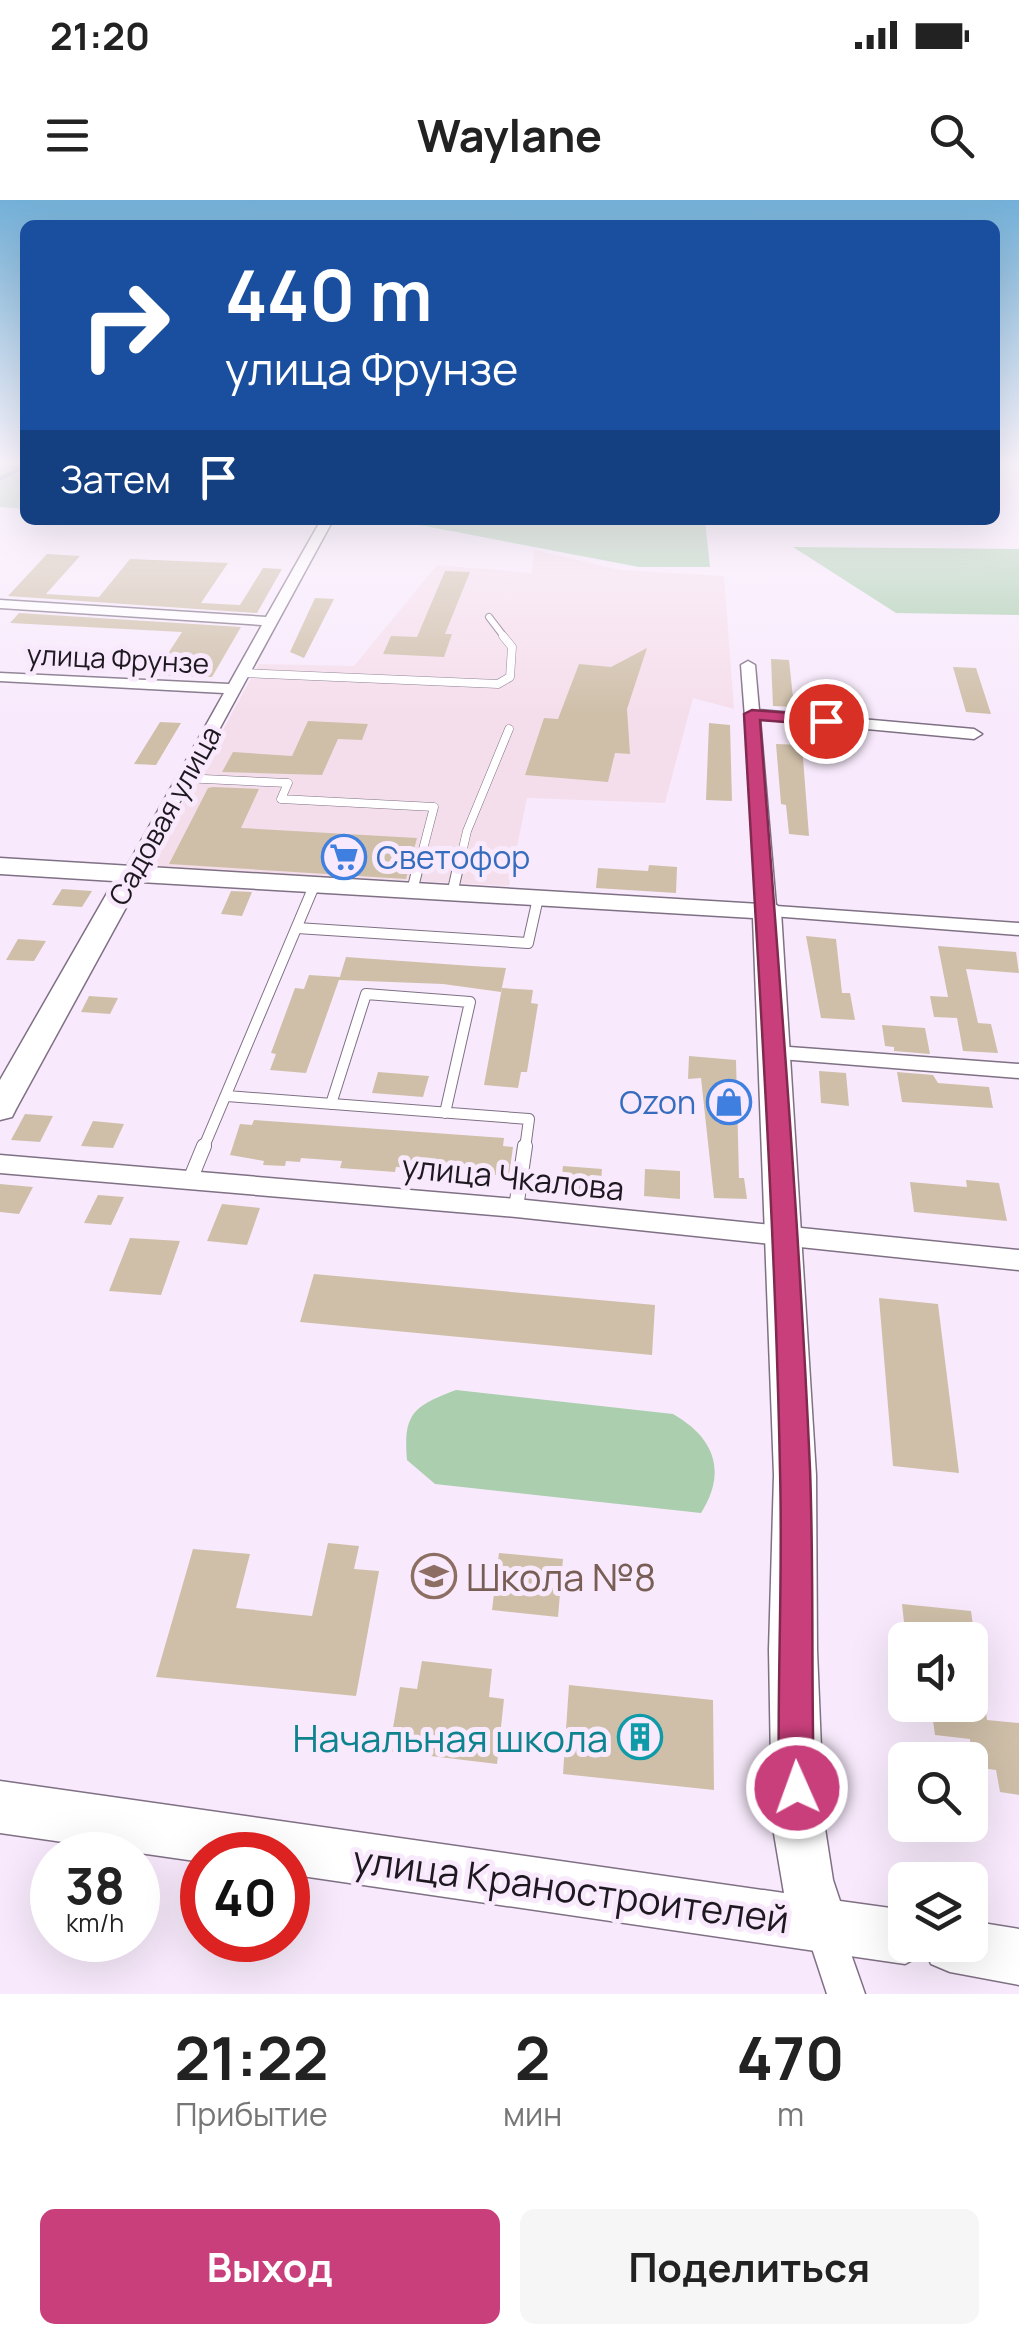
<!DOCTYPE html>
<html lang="ru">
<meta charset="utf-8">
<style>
:root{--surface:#fff;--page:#f6f6f6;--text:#222;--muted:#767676;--accent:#c83f7b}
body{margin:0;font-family:Manrope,sans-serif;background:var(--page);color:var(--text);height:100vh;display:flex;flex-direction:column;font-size:38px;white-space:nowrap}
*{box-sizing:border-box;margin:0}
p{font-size:32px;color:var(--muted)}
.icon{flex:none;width:55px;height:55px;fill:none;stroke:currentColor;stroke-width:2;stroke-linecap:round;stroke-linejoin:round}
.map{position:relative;height:1794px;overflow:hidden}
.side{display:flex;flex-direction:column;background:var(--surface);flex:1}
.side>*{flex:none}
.banner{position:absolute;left:20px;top:20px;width:980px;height:305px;border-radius:15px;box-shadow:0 10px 40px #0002;background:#1a4fa0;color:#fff;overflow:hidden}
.buttons{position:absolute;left:888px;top:1422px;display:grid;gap:20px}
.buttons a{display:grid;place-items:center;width:100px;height:100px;border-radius:15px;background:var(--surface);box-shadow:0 10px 40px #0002;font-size:50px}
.speed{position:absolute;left:30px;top:1632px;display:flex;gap:20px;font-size:50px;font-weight:700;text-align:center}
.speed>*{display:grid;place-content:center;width:130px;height:130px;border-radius:50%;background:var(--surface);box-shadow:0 10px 40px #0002;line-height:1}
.speed small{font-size:25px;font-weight:400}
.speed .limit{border:15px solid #d22;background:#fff;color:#111}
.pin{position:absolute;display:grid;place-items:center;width:85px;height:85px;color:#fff;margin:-42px;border:5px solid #fff;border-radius:50%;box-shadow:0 2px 10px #0007}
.me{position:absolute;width:110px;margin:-55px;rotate:358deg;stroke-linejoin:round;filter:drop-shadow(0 0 8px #0008)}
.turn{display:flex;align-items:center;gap:35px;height:210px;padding:0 40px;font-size:45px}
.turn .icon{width:130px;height:130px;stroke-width:2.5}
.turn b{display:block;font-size:70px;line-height:85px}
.then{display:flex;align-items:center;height:95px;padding:0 40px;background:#0003;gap:20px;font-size:38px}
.eta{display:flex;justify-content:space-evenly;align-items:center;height:170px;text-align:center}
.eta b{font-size:60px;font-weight:700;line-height:70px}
.button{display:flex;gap:20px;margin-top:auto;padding:20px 40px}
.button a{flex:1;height:115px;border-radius:15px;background:var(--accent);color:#fff;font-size:40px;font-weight:700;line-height:115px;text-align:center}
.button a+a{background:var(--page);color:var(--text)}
.status{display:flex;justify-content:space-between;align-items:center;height:70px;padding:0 50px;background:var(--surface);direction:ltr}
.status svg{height:28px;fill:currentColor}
header{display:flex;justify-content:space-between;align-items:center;height:130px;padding:0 40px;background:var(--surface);font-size:45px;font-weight:700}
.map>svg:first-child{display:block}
.commercial{fill:#f5deeb}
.green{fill:#aaceae}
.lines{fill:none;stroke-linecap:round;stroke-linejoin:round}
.stream{stroke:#4e7e91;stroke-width:4}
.building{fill:#cfbfa9}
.lane-far3-casing{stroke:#7f7084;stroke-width:8}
.lane-far2-casing{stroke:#7f7084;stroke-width:9}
.lane-far1-casing{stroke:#7f7084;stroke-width:12}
.lane-casing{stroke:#7f7084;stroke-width:16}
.street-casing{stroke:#7f7084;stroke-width:3}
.secondary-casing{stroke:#7f7084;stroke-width:3}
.lane-far3{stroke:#fff;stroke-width:6}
.lane-far2{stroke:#fff;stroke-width:8}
.lane-far1{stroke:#fff;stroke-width:10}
.lane{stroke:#fff;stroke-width:14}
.street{fill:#fff;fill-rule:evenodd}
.secondary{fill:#fff;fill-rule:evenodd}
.route{fill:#c83f7b;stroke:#822950;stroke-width:2.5}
.labels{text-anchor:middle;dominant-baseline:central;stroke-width:10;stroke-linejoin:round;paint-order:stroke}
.far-street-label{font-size:28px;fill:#1e1820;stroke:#f8eafc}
.shop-label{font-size:32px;fill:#366cbe;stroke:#f8eafc;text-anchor:start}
.street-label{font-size:32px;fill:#1e1820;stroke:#f8eafc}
.near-education-label{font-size:38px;fill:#785e54;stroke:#f8eafc;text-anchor:start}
.near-culture-label{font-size:38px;fill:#0d838f;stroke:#f8eafc;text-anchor:end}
.near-street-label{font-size:38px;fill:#1e1820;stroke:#f8eafc}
</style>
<div class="status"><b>21:20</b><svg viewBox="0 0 49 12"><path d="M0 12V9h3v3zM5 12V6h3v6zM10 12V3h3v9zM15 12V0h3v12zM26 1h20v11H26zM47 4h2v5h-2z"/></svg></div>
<header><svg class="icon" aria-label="menu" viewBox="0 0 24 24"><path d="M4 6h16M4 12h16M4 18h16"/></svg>Waylane<svg class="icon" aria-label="search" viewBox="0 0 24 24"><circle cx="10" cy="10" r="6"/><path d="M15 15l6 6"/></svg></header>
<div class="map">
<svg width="1019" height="1794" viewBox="0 0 1019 1794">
<rect width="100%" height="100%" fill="#f8eafc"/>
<path class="commercial" d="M534,350L620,370L724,376L734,509L693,498L665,603L527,598L509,686L148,667L259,464L354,466L437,365L532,373Z"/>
<path class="green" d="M0,264H25V309L0,307Z
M393,320H705L710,367H639Z
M793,347L1019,349V415L896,413Z
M456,1190L673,1214C715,1238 727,1272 701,1313L435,1284L407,1260C403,1214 413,1206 456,1190Z"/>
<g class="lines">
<path class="stream" d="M0,279L25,266"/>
</g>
<path class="building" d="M47,354L80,356L46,394L99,397L130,359L228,363L201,403L240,405L263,368L282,369L257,413L8,396Z
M445,371L470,372L445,434H452L444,457L383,454L391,436L417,437Z
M315,398L334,399L304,458L290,452Z
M19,413L241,427L212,477L154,475L182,432L10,423Z
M647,448L627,509L630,554L615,553L608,582L525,575L544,518L558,519L579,464L611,467Z
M771,459L789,460L794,507L773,506Z
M953,467L976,468L991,514L966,512Z
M308,521L368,524L362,540L338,539L322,575L222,572L233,552L292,556Z
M160,522L181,523L156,565L134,564Z
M709,523L730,525L732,601L706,600Z
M776,544L802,545L809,636L789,634L786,605L781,604Z
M213,587L259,589L241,628L417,638L406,679L169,664L208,588Z
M649,665L677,667L676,693L596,688L598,668L648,671Z
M62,689L92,691L82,707L52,705Z
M231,691L252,692L242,716L221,714Z
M806,736L836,739L842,793H850L855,820L821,818Z
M18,739L46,741L34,761L6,760Z
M938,746L1016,752L1019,773L966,769L978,823L991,824L998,853L963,851L957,818L934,817L930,796L948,797Z
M346,757L472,766L506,768L501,792L443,784L339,780Z
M309,775L340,777L306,873L270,870L276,854L271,853L295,788L304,789Z
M502,788L533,790L531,803L538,804L527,872H521L518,888L484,885Z
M89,796L118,798L110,814L81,812Z
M882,825L925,828L930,854L894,851V847L885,846Z
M689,856L736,860L739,978H744L747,999L714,998L701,878L688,879Z
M819,871L846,873L849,906L821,903Z
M378,872L429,876L423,897L372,893Z
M897,872L933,875L938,883L989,887L993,908L902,902Z
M25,914L53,916L40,942L11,940Z
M254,920L504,938L503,946L513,947L509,976L487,974L486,980L433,976L434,969L396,967L395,972L340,968L342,961L301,958L300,962L286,961L285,966L263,965L264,961L230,955L240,924L252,925Z
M93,921L124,924L113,948L81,946Z
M563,966L602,969L600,994L560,991Z
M645,969L680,971V999L644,996Z
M966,980L999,983L1007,1021L914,1012L910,982L967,987Z
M0,984L33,987L19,1014L0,1012Z
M98,995L124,997L111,1025L84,1023Z
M222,1004L260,1008L247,1045L207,1041Z
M130,1038L180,1041L161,1095L109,1091Z
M314,1074L655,1105L652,1155L300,1122Z
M879,1098L938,1104L959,1273L893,1266Z
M328,1343L359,1346L354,1369L379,1371L356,1496L156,1477L193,1349L250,1354L236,1408L312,1416Z
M499,1353L563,1359L558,1417L492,1410Z
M902,1404L971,1411L975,1440H906Z
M422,1461L492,1469L489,1497L504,1499L497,1564L389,1551L400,1487L417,1489Z
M569,1485L713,1500L714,1590L563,1574Z
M931,1505H985L987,1520L1019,1523V1595L1000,1592L996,1570L973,1567L970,1539L935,1535Z"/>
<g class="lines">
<defs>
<path id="lane-far3" d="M489,417L505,438"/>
<path id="lane-far2" d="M243,473L498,484L510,477L512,447L503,436
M183,578L288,583L281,599L434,607L420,661
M460,661L467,631L509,529"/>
<path id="lane-far1" d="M412,691L420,659
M452,694L460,659
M297,728L528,743L538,698
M227,896L529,919L525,949
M331,904L366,794L470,802L445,913
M203,949L314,686"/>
<path id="lane" d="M190,980L204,946
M516,1008L525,946"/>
<path id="street" d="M321,320H333L140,675L138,679H124L122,675L224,493L0,481V473L229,484L262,425L0,408V400L266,417Z
M748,461L755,465L759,510L974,529L982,534L974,539L760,519L776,706L1019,723V735L760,715L741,465Z
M776,846L1019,864V878L768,858L765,853Z
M0,955L516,999L1019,1050V1070L516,1017L0,973Z
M824,1708L837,1714L865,1794H827L805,1727L811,1714Z"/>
<path id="secondary" d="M0,658L777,705L781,711L816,1275L817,1450L824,1622L833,1680L840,1701L905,1710V1745H970V1721L1019,1729V1785L950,1772L931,1764L926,1753L905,1764L288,1674V1655H202V1662L0,1633V1581L784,1693L772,1622L769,1450L774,1275L753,718L140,682L16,909L12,917L0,920V880L114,681L0,674Z"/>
</defs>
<use href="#lane-far3" class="lane-far3-casing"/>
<use href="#lane-far2" class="lane-far2-casing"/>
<use href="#lane-far1" class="lane-far1-casing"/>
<use href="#lane" class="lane-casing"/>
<use href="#street" class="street-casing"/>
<use href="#secondary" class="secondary-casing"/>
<use href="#lane-far3" class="lane-far3"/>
<use href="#lane-far2" class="lane-far2"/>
<use href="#lane-far1" class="lane-far1"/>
<use href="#lane" class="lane"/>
<use href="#street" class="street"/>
<use href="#secondary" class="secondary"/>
</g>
<linearGradient id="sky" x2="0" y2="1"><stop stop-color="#73b0d8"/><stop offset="0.51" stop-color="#fcf6fe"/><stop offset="1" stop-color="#fcf6fe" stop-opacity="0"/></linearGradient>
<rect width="1019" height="515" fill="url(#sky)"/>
<path class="route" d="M752,510L826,516L834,521L826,525L760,520C779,770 799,1019 810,1269C814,1375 811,1481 814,1588L809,1600L797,1605L784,1600L779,1588C777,1482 783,1376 780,1270C775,1018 758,766 744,514Z"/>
<defs>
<symbol id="supermarket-ring" viewBox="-11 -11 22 22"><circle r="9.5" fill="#f8eafc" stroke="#3f7fe0" stroke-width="1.5"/><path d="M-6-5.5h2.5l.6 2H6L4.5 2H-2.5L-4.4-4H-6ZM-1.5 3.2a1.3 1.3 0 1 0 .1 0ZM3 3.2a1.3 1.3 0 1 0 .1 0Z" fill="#3f7fe0"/></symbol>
<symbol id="shop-ring" viewBox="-11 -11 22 22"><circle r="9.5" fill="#f8eafc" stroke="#3f7fe0" stroke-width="1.5"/><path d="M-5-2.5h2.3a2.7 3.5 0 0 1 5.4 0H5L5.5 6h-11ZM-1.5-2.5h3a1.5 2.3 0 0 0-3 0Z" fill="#3f7fe0"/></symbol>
<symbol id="school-ring" viewBox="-11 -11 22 22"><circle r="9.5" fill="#f8eafc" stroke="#8d6e63" stroke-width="1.5"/><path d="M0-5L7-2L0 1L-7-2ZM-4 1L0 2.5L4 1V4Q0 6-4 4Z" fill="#8d6e63"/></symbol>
<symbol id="building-ring" viewBox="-11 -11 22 22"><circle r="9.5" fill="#f8eafc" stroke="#0f9aa8" stroke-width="1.5"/><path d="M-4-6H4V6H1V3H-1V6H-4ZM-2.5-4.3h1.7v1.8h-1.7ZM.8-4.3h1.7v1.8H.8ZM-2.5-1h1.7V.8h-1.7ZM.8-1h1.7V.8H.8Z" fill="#0f9aa8"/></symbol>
</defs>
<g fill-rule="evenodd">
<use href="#supermarket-ring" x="319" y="632" width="50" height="50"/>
<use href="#shop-ring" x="704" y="877" width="50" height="50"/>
<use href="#school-ring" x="409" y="1351" width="50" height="50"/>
<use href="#building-ring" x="615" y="1512" width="50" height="50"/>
</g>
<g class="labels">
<g class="far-street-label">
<text transform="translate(118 458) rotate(3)">улица Фрунзе</text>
<text transform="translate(164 615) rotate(-61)">Садовая улица</text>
</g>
<g class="shop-label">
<text x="376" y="657">Светофор</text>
<text x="696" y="902" text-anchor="end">Ozon</text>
</g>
<g class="street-label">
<text transform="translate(513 977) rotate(6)">улица Чкалова</text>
</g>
<g class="near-education-label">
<text x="466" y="1376">Школа №8</text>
</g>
<g class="near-culture-label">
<text x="608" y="1537">Начальная школа</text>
</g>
<g class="near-street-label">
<text transform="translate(571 1688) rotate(8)">улица Краностроителей</text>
</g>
</g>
</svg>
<div class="buttons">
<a><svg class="icon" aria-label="sound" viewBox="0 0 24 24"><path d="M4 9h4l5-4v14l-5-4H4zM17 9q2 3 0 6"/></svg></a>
<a><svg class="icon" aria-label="search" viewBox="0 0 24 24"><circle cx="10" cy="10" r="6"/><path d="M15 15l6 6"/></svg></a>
<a><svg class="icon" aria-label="layers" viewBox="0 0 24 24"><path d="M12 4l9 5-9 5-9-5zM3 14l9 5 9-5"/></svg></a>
</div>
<div class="speed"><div>38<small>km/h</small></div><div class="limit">40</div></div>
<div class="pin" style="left:826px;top:521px;background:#d93025"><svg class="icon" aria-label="arrive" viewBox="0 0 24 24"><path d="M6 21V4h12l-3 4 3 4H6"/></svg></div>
<svg class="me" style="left:797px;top:1588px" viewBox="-20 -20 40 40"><circle r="17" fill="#c83f7b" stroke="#fff" stroke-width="3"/><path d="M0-11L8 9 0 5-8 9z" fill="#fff"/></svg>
<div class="banner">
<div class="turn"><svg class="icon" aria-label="right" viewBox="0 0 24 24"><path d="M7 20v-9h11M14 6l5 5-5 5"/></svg><div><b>440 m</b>улица Фрунзе</div></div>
<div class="then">Затем<svg class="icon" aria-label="arrive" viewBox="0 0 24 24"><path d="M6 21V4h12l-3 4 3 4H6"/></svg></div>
</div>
</div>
<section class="side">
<div class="eta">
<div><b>21:22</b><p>Прибытие</p></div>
<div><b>2</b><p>мин</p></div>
<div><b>470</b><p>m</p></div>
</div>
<div class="button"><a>Выход</a><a>Поделиться</a></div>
</section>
